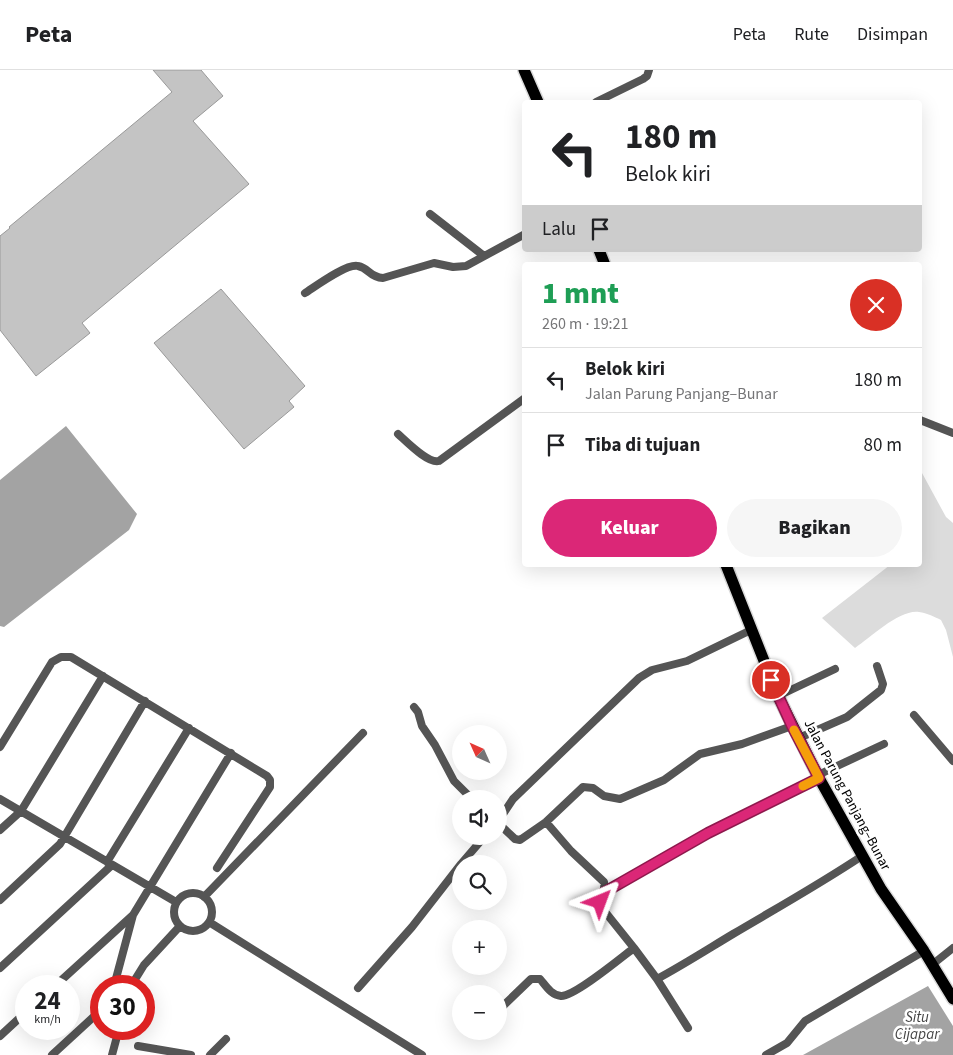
<!DOCTYPE html>
<html lang="id">
<meta charset="utf-8">
<style>
:root{--surface:#fff;--page:#f6f6f6;--text:#202124;--muted:#757577;--line:#e0e0e0;--accent:#db2777}
body{margin:0;font-family:"Source Sans 3",sans-serif;background:var(--page);color:var(--text);height:100vh;display:flex;flex-direction:column;font-size:19px;white-space:nowrap}
*{box-sizing:border-box;margin:0}
p{font-size:16px;color:var(--muted)}
.icon{flex:none;width:28px;height:28px;fill:none;stroke:currentColor;stroke-width:2;stroke-linecap:round;stroke-linejoin:round}
.map{position:relative;flex:1;overflow:hidden}
.sheet{position:absolute;left:522px;top:192px;width:400px;height:305px;display:flex;flex-direction:column;background:var(--surface);border-radius:5px;box-shadow:0 5px 20px #0002}
.sheet>*{flex:none}
.hud{position:absolute;left:522px;top:30px;width:400px;height:152px;border-radius:5px;box-shadow:0 5px 20px #0002;background:#fff;color:var(--text);overflow:hidden}
.needle{width:32px;rotate:315deg}
.buttons{position:absolute;left:452px;top:655px;display:grid;gap:10px}
.buttons a{display:grid;place-items:center;width:55px;height:55px;border-radius:50%;background:var(--surface);box-shadow:0 5px 20px #0002;font-size:25px}
.speed{position:absolute;left:15px;top:905px;display:flex;gap:10px;font-size:25px;font-weight:700;text-align:center}
.speed>*{display:grid;place-content:center;width:65px;height:65px;border-radius:50%;background:var(--surface);box-shadow:0 5px 20px #0002;line-height:1}
.speed small{font-size:12px;font-weight:400}
.speed .limit{border:8px solid #d22;background:#fff;color:#111}
.pin{position:absolute;display:grid;place-items:center;width:42px;height:42px;color:#fff;margin:-21px;border:2px solid #fff;border-radius:50%;box-shadow:0 1px 5px #0007}
.me{position:absolute;width:55px;margin:-28px;rotate:44deg;stroke-linejoin:round;filter:drop-shadow(0 0 4px #0008)}
.turn{display:flex;align-items:center;gap:18px;height:105px;padding:0 20px;font-size:22px}
.turn .icon{width:65px;height:65px;stroke-width:2.5}
.turn b{display:block;font-size:35px;line-height:42px}
.then{display:flex;align-items:center;height:48px;padding:0 20px;background:#0003;gap:10px;font-size:19px}
.round{display:grid;place-items:center;flex:none;width:52px;height:52px;border-radius:26px;background:var(--page)}
.head{display:flex;align-items:center;justify-content:space-between;height:85px;padding:0 20px}
h1{font-size:30px;font-weight:800;line-height:38px;color:#1e9e55}
.cta{display:flex;gap:10px;margin-top:auto;padding:10px 20px}
.cta a{flex:1;height:58px;border-radius:30px;background:var(--accent);color:#fff;font-size:20px;font-weight:800;line-height:58px;text-align:center}
.cta a+a{background:var(--page);color:var(--text)}
ul{padding:0;list-style:none}
li{display:flex;align-items:center;gap:15px;height:65px;padding:0 20px;border-top:1px solid var(--line)}
li div{flex:1}
li b{display:block;font-size:19px}
li em{font-style:normal}
header{display:flex;align-items:center;gap:30px;box-sizing:border-box;height:70px;padding:0 25px;background:var(--surface);border-bottom:1px solid var(--line)}
header strong{font-size:24px}
nav{display:flex;gap:28px;margin-inline-start:auto;font-size:18px}
.map>svg:first-child{display:block}
.green{fill:#dcdcdc}
.water{fill:#a3a3a3}
.building{fill:#c4c4c4;stroke:#999}
.lines{fill:none;stroke-linecap:round;stroke-linejoin:round}
.primary-casing{stroke:#dbdbdb;stroke-width:14}
.minor{stroke:#555;stroke-width:8}
.primary{stroke:#000;stroke-width:11}
.route-casing{stroke:#8e194d;stroke-width:12}
.route{stroke:#db2777;stroke-width:9}
.slow{stroke:#f59e0b;stroke-width:9}
.labels{text-anchor:middle;dominant-baseline:central;stroke-width:5;stroke-linejoin:round;paint-order:stroke}
.street-label{font-size:14px;fill:#000;stroke:#fff}
.water-label{font-size:15px;font-style:italic;fill:#444;stroke:#fff}
</style>
<header>
<strong>Peta</strong>
<nav><a>Peta</a><a>Rute</a><a>Disimpan</a></nav>
</header>
<div class="map">
<svg width="953" height="985" viewBox="0 0 953 985">
<rect width="100%" height="100%" fill="#fff"/>
<path class="green" d="M922,403L946,447L953,453V587L946,560L941,550C935,547 927,543 919,542C900,539 871,567 855,578L822,548L890,495H920V404Z"/>
<path class="water" d="M66,356L137,444L129,460L4,557L0,556V410Z
M928,916L953,956V985H803Z"/>
<path class="building" d="M153,0H201L223,26L193,51L249,114L82,253L90,263L36,306L0,260V166L10,158L9,157L172,22Z
M221,219L305,316L289,331L294,337L244,379L154,273Z"/>
<g class="lines">
<defs>
<path id="primary" d="M524,0L538,32
M599,180L605,195
M726,495L778,626L819,708L881,819L924,881L953,929"/>
</defs>
<use href="#primary" class="primary-casing"/>
<path class="minor" d="M596,32L643,9L647,6L649,0
M430,144L484,186
M305,223C316,216 347,193 358,196C369,198 369,207 383,208L434,193L453,197L466,196L525,164
M920,350L953,363
M398,364C407,372 428,394 439,391L525,328
M778,626L835,599
M414,637L418,642L422,656L435,675L454,711L472,729
M914,645L953,691
M799,668L847,647L881,620L883,614L877,596
M0,677L52,592L61,587H71L267,706L270,710V717L217,798
M818,705L884,674
M0,729L176,832
M499,750L513,729L639,608L652,600L687,591L751,560
M546,752L571,781L604,812C606,822 599,829 602,838L634,878L657,909
M499,754L515,769L520,770L546,752L583,717L593,718L604,726L620,729L664,710L700,684L742,674L792,656
M0,760L21,741L103,606
M107,792L189,658
M461,794L485,766
M603,823L708,763L819,708
M174 842a19 19 0 1 1 38 0a19 19 0 1 1-38 0Z
M204,827L363,663
M0,830L60,774L145,631
M209,852L422,985
M933,894L953,878
M0,898L112,795
M55,916L133,845L231,683
M114,916L133,845
M131,916L144,895L180,856
M358,918L412,857L461,794
M503,936L531,909H540C546,916 551,925 561,926C574,927 622,887 634,878
M688,958L657,909C683,895 708,879 733,864C777,838 820,814 862,786
M0,966L26,942
M138,976L191,985
M52,985L101,940
M112,985L119,959
M210,985L226,969
M766,985L787,973L805,951L924,881"/>
<use href="#primary" class="primary"/>
</g>
<g class="lines">
<defs>
<path id="route" d="M600,832L603,823L708,763L819,708L792,656L771,610"/>
</defs>
<use href="#route" class="route-casing"/>
<use href="#route" class="route"/>
<path class="slow" d="M794,660L819,708L803,716"/>
</g>
<g class="labels">
<g class="street-label">
<text transform="translate(847 725) rotate(62)">Jalan Parung Panjang–Bunar</text>
</g>
<g class="water-label">
<text x="917" y="947">Situ<tspan x="917" dy="17">Cijapar</tspan></text>
</g>
</g>
</svg>
<div class="buttons">
<a><svg class="needle" viewBox="-14 -14 28 28"><path d="M0-13l5 13h-10z" fill="#e53935"/><path d="M0 13l5-13h-10z" fill="#757577"/></svg></a>
<a><svg class="icon" aria-label="sound" viewBox="0 0 24 24"><path d="M4 9h4l5-4v14l-5-4H4zM17 9q2 3 0 6"/></svg></a>
<a><svg class="icon" aria-label="search" viewBox="0 0 24 24"><circle cx="10" cy="10" r="6"/><path d="M15 15l6 6"/></svg></a>
<a>+</a>
<a>−</a>
</div>
<div class="speed"><div>24<small>km/h</small></div><div class="limit">30</div></div>
<div class="pin" style="left:771px;top:610px;background:#d93025"><svg class="icon" aria-label="arrive" viewBox="0 0 24 24"><path d="M6 21V4h12l-3 4 3 4H6"/></svg></div>
<svg class="me" style="left:600px;top:832px" viewBox="-20 -20 40 40"><path d="M0-17L14 15 0 8-14 15z" fill="#db2777" stroke="#fff" stroke-width="4"/></svg>
<div class="hud">
<div class="turn"><svg class="icon" aria-label="left" viewBox="0 0 24 24"><path d="M17 20v-9H6M10 6l-5 5 5 5"/></svg><div><b>180 m</b>Belok kiri</div></div>
<div class="then">Lalu<svg class="icon" aria-label="arrive" viewBox="0 0 24 24"><path d="M6 21V4h12l-3 4 3 4H6"/></svg></div>
</div>
<section class="sheet">
<div class="head"><div><h1>1 mnt</h1><p>260 m · 19:21</p></div><a class="round" style="background:#d93025;color:#fff"><svg class="icon" aria-label="close" viewBox="0 0 24 24"><path d="M6 6l12 12M18 6L6 18"/></svg></a></div>
<ul>
<li><svg class="icon" aria-label="left" viewBox="0 0 24 24"><path d="M17 20v-9H6M10 6l-5 5 5 5"/></svg><div><b>Belok kiri</b><p>Jalan Parung Panjang–Bunar</p></div><em>180 m</em></li>
<li><svg class="icon" aria-label="arrive" viewBox="0 0 24 24"><path d="M6 21V4h12l-3 4 3 4H6"/></svg><div><b>Tiba di tujuan</b></div><em>80 m</em></li>
</ul>
<div class="cta"><a>Keluar</a><a>Bagikan</a></div>
</section>
</div>
